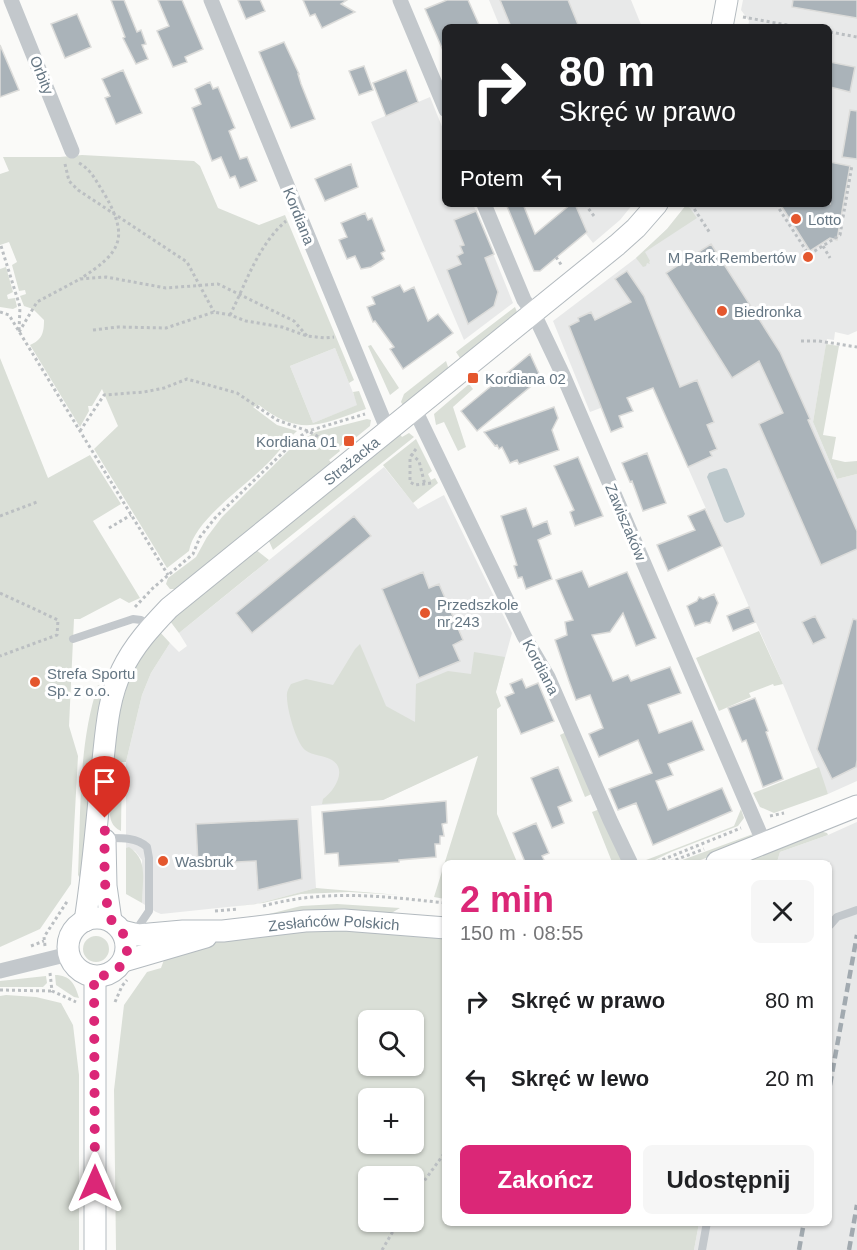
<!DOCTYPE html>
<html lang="pl">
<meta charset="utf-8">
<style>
:root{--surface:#fff;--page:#f6f6f6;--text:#202124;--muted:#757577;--accent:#db2777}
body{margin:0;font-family:Helvetica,sans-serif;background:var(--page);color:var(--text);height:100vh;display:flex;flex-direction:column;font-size:22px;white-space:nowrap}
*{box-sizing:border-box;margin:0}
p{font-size:20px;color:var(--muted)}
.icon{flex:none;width:33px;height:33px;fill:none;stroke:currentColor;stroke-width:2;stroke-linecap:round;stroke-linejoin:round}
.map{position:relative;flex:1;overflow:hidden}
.details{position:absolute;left:442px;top:860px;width:390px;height:366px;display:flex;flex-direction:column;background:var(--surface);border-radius:9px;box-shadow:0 2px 4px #0004}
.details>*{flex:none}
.top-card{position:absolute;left:442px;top:24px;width:390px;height:183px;border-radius:9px;box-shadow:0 2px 4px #0004;background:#202124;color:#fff;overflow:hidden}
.tools{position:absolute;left:358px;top:1010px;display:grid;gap:12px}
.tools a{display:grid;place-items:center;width:66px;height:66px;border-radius:9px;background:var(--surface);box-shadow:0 2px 4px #0004;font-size:30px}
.pin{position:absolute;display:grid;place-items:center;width:51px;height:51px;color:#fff;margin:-62px -26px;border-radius:50% 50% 50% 0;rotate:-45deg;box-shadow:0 0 6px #0007}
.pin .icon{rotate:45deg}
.me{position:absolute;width:66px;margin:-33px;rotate:0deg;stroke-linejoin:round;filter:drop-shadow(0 0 4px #0008)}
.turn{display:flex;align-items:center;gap:21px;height:126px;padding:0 18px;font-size:27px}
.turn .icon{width:78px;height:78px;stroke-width:2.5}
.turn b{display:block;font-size:42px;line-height:51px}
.then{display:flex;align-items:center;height:57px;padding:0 18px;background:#0003;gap:12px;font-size:22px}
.round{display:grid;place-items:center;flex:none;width:63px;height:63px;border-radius:9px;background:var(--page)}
.head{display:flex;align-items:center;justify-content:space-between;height:102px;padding:0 18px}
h1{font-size:36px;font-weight:700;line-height:45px;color:var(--accent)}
.primary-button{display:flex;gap:12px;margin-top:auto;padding:12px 18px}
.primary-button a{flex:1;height:69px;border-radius:9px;background:var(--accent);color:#fff;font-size:24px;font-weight:700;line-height:69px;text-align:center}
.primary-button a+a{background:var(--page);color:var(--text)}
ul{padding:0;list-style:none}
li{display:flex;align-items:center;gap:18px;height:78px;padding:0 18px}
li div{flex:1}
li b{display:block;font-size:22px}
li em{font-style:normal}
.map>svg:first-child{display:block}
.built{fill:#e8e9e9}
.green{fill:#dadfd7;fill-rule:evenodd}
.water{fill:#bbc7cb}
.building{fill:#aab3b9;stroke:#dcdcda;stroke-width:1.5}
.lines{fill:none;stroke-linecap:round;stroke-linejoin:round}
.secondary-casing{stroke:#b3babf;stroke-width:23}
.path{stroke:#bbbfc2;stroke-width:3;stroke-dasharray:3 3;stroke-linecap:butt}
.lane{stroke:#c3c8cc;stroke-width:8}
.street{stroke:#c3c8cc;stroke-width:15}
.secondary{stroke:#fff;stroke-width:21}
.rail{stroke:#a2aab0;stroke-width:4.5;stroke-dasharray:9 4.5;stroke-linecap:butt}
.route{stroke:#db2777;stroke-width:10;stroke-dasharray:0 18}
.poi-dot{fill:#e4572e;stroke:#fff;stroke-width:2}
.labels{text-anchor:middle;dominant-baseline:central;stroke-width:6;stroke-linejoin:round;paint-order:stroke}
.street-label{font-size:15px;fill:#657683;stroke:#fff}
.poi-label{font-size:15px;fill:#657683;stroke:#fff;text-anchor:start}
</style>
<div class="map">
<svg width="857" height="1250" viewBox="0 0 857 1250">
<rect width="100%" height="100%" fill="#fafaf8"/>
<path class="built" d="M489,0H631L642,27H500Z
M743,0H857V331L848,335L835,332L834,340L827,339L813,422L837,479L857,474V781L828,794L786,691L653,388L590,412L553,321L636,258L667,229L687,204H830V27H748L749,21L741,10Z
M430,97L445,134L446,204H473L513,303L464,340L371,122Z
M575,204H633L620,220L593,243L586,234L587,232Z
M335,348L358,405L313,423L290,366Z
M384,467L418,509L444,495L512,633L478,755L383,800L311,806L316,888L256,904L161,914L156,912L142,903V860L135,851L126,848V762L142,695L151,673L170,643L179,652L187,646L179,633Z
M857,822V1250H694L699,1223L830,1222V862H777L780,852L828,835Z"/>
<path class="green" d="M82,155L194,161L200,166L218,208L259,225L285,215L354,380L349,383L335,348L290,366L313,423L357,405L353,392L359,391L366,409C321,424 301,438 259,405L253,407L277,425L297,431C287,440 279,452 269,462C246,486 194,520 189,551L167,568L94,449L118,426L102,389L92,406H88L89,411L80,427L30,345C42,340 44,333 44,320L33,309L24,306L20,296L26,294L25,290L19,291L12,265L17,262L9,242L0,245V174L9,171L3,157H60Z
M687,204L697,218L645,252L650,261L649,262L650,264L647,263L646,266L643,267L636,258L667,229Z
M6,267L13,292L7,295L8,299L15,298L17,307L13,309L0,307V269Z
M515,307L517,312L515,315L463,358H460L456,352Z
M826,344L839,346L823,435L836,437L832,459L845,462L857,461V474L837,479L813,422Z
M371,345L399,388L390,395L368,346Z
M0,358L48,478L90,455L121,504L93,521L140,598L129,603L120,598L80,619H74L69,726L78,756L71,884L40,929L0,947Z
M446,361L449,370L404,407L401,402L404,394Z
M469,384L473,389L453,407L466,447L458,451L444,422L436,425L434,414Z
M367,419L371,420L370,426L354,439L351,437L338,448L340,451L329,460L333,465L176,589H170L166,584L168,578L196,557L207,537L222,517L296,443L316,432Z
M399,433L402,437L409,433L414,437L273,550L268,539Z
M416,439L432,471L428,474L431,480L435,478L438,483L413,503L383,465Z
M255,549L269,560L179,633L170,621Z
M159,631L170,643L151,673L142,695L126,762H122L121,831C107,825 110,811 110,799C109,751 117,705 137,662C142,651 152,641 159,631Z
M759,631L783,684L774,686L773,684L749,693L751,697L719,711L696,658Z
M360,644L386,706L415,722L416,684L448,671L471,674L474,652L505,657L496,692L501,706L497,709V814L517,862H446L445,899L434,897L478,756L383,800L322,804L323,799C334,791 348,770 332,760C324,755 313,756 305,750C296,742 287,710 287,697C286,692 289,688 291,684L306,679L333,685L355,649Z
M98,685L108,688L81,880L78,875C81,812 78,745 98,685Z
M568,731L594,793L585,797L560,735Z
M819,767L828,794L774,813L760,807L753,793Z
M600,809L627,862H612L592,812Z
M741,809L744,818L738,826L671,852L651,862H634L632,858L641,862L734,826Z
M820,831L827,833L828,835L780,852L777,862H740Z
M753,834L744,844L695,862H677Z
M129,847C149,860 142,881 142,903L126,894V848Z
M316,888L399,895L349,892L301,894L263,903L229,907L256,904Z
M337,904L400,908L388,915L239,921L232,919L265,915L301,906Z
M321,928L445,936L446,1222L699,1223L694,1250H116L114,1090L124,1005L147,972L161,968L165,957L220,941ZM369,1020H414V1065H369ZM369,1098H414V1143H369ZM369,1176H414V1221H369Z
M83 949a13 13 0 1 1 26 0a13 13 0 1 1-26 0Z
M55,975C70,975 75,984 79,998L74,997L56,985Z
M46,976L47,983L43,987H0V981Z
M6,995L36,997L61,1003L73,1025L79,1075V1250H0V996Z"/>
<path class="water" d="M724,468L727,469L745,514L743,517L727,523L724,521L707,477L709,473Z"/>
<path class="building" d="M111,0H124L137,32L141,30L146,44L142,45L148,59L136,64L123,38L125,37Z
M158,0H182L203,49L185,57L187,62L173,67L157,31L169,26Z
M238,0H260L265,11L246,19Z
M303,0H347L341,4L355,12L322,28L315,14L310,16Z
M468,0L480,27H446L445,55L425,9L447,0Z
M500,0H568L579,27H511Z
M793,0H857V18L792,7Z
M77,14L91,47L65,58L51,24Z
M284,42L299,74H298L301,84L315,119L291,128L259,52Z
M0,45L19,90L0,97Z
M830,62L855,67L850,92L830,87Z
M364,66L373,90L359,95L349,71Z
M123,70L142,113L116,124L105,98L110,96L102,79Z
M406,70L418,102L386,116L373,83Z
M210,82L213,89L218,87L235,128L229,131L240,159L247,157L257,181L240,188L235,176L230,178L221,157L212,161L192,108L201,104L195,89Z
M850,110L857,111V159L842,157Z
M830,162L850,166L837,240L830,238L810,251L780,204H830Z
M351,164L358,187L325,201L315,179Z
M506,204H523L535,234L571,204H575L587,232L540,271H534Z
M476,211L494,254L485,258L498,292L494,306L468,324L447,270L461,264L457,256L463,253L460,246L464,245L454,220Z
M365,213L368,220L372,218L385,251L381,253L384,259L371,267L361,269L355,256L347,259L339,240L347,237L341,223Z
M711,244L780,352L810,419L808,420L857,531V549L821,565L759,424L783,413L759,361L732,378L666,273Z
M627,271L644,296L680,387L697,380L714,422L707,425L717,449L710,452L712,456L688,467L653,388L627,398L633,411L619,416L623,427L611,432L569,326L579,321L578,318L591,312L595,320L631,302L615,279Z
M400,285L404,292L414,287L428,321L438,314L453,333L403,369L390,349L394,347L375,321L373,322L367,307L375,304L372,297Z
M530,354L541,378L477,431L461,411Z
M554,407L558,418L552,430L559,450L519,464L517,460L510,463L502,447L499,449L497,445L495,446L484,432Z
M647,453L666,503L643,511L632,481L630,482L622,463Z
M578,457L603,516L575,526L570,512L574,510L554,466Z
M526,508L533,527L547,521L551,534L538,540L552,579L526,589L522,577L518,578L514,566L517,565L501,516Z
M705,509L722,546L668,571L657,545L695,530L688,516Z
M354,516L371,536L252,633L236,613Z
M582,571L589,587L627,572L656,638L636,646L623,613L610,632L592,635L613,681L628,675L631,681L670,667L681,693L648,705L659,733L692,721L704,750L668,764L673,775L656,781L668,810L722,788L732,811L653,845L636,803L618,810L609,789L652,773L638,740L599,757L589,734L603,728L590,695L576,700L569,681L555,640L567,635L565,622L573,620L556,580Z
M423,572L429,588L439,584L463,640L453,645L460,661L419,678L382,589Z
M714,594L718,603L710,623L706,622L695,626L687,606L697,601L699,597L703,599Z
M749,607L755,622L733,631L727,616Z
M815,616L826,638L813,644L802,622Z
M853,619L857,620V760L856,767L832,779L817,749Z
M522,679L526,688L538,683L554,721L521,734L505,697L514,693L510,684Z
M755,698L768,731L766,732L783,779L763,787L746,740L742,742L728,708Z
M558,767L572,801L558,807L564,823L552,828L531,778Z
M446,801L447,823L442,824L444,836H440V844H435L436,857L399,860V862L339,866L338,853L325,854L322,812Z
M298,819L302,879L258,890L256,861L198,864L196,824Z
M536,823L549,853L542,856L545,862H525L513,833Z"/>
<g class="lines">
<defs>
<g id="secondary">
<path d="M722,27L727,0"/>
<path d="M105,840L106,886L111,921"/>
<path d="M717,862L857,806"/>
<circle cx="97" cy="947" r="29"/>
<path id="s1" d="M85,921C93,871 97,819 102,769C106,736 107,700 122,670C134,645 151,627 169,608L617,245L636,228L657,204"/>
<path id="s2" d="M122,931L138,935L183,931H223L305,921L344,920L446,928"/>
<path d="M124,961L206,937"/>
<path d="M95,977V1250"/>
</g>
</defs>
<use href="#secondary" class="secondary-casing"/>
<path class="path" d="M743,17L798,27
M830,32L857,37
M79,163C92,170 97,183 105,195C130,239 120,253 80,279
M65,164L69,181L78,190L187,262L214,312
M585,204L594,216
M691,204L710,233
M776,204L807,252L810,254L840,235L852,165
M1,246L20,307L19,330
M823,246L830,258
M556,257L562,266
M0,312L9,315L168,575
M230,315C246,283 258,245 286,221
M93,330L118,327L166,328L214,312L230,315L246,321L282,327L307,336L325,338L334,337
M19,332L37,302L80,279L106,277L166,288L218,284L294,321L307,336
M801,341H819L857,347
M80,431L104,395L144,392L164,388L187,379L237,393L277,420L308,431L337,447
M416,449L410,457V482L415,485L432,483
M411,454L419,461L425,485
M0,516L37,502
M109,528L131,515
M0,593L58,620L57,635L0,656
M135,607L153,588L193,554L200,537L215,518L298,438L308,431L365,414
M770,816L784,813
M657,862L741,828
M670,862L704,849
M263,906C327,889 380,896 446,903
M215,911L238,909
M31,946L44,941
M45,946L44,937L68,900
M50,973L52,991L76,1002
M0,990L52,991
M115,1002L122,986L127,980
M414,1195L446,1151
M382,1250L399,1221"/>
<path class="lane" d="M73,639L133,619L141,620L150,625
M105,838C120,838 136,837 147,847L149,858V911L134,933
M830,925L837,917L857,910
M702,1250L707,1222"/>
<path class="street" d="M11,0L72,151
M211,0L388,431
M400,0L446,110
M484,204L524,300L534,314L563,375L764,843
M415,410L524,636L548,677L610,820L630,862
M0,971L69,954"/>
<use href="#secondary" class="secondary"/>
<path class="rail" d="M830,1085L857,935
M799,1250L804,1222
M849,1250L857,1205"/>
</g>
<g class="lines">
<path class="route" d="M95,1183L94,977C110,976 126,968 127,950C128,930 115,930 111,919C102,898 105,842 105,818"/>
</g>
<g class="poi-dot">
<circle cx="796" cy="219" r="6"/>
<circle cx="808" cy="257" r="6"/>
<circle cx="722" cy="311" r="6"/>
<rect x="467" y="372" width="12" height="12" rx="3"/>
<rect x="343" y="435" width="12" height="12" rx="3"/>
<circle cx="425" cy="613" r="6"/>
<circle cx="35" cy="682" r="6"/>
<circle cx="163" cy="861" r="6"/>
</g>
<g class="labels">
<g class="street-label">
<text transform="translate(42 75) rotate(68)">Orbity</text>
<text transform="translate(299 216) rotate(68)">Kordiana</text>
<text stroke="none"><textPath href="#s1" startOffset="567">Strażacka</textPath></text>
<text transform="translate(626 522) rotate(67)">Zawiszaków</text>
<text transform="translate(541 667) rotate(62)">Kordiana</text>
<text stroke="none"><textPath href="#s2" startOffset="213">Zesłańców Polskich</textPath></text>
</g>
<g class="poi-label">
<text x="808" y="219">Lotto</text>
<text x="796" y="257" text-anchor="end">M Park Rembertów</text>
<text x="734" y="311">Biedronka</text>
<text x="485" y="378">Kordiana 02</text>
<text x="337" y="441" text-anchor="end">Kordiana 01</text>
<text x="437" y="604">Przedszkole<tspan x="437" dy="17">nr 243</tspan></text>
<text x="47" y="673">Strefa Sportu<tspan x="47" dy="17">Sp. z o.o.</tspan></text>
<text x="175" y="861">Wasbruk</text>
</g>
</g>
</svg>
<div class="tools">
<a><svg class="icon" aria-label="search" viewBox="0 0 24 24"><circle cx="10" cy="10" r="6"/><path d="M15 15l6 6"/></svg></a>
<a>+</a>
<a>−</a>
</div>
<div class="pin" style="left:105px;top:818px;background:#d93025"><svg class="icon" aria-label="arrive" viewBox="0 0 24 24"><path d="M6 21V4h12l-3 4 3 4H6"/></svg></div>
<svg class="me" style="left:95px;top:1183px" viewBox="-20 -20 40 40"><path d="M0-17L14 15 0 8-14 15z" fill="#db2777" stroke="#fff" stroke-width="4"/></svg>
<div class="top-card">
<div class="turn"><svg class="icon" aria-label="right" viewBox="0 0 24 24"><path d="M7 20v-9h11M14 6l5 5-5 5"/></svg><div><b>80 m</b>Skręć w prawo</div></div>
<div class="then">Potem<svg class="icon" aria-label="left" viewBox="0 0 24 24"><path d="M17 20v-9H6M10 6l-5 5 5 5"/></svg></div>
</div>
<section class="details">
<div class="head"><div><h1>2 min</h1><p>150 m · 08:55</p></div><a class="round"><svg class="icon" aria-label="close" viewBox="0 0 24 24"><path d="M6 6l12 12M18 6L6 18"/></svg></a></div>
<ul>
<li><svg class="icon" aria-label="right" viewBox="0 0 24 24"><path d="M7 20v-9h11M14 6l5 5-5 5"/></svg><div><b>Skręć w prawo</b></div><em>80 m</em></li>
<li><svg class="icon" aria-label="left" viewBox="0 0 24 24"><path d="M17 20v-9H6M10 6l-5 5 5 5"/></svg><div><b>Skręć w lewo</b></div><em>20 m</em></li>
</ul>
<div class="primary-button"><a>Zakończ</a><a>Udostępnij</a></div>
</section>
</div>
